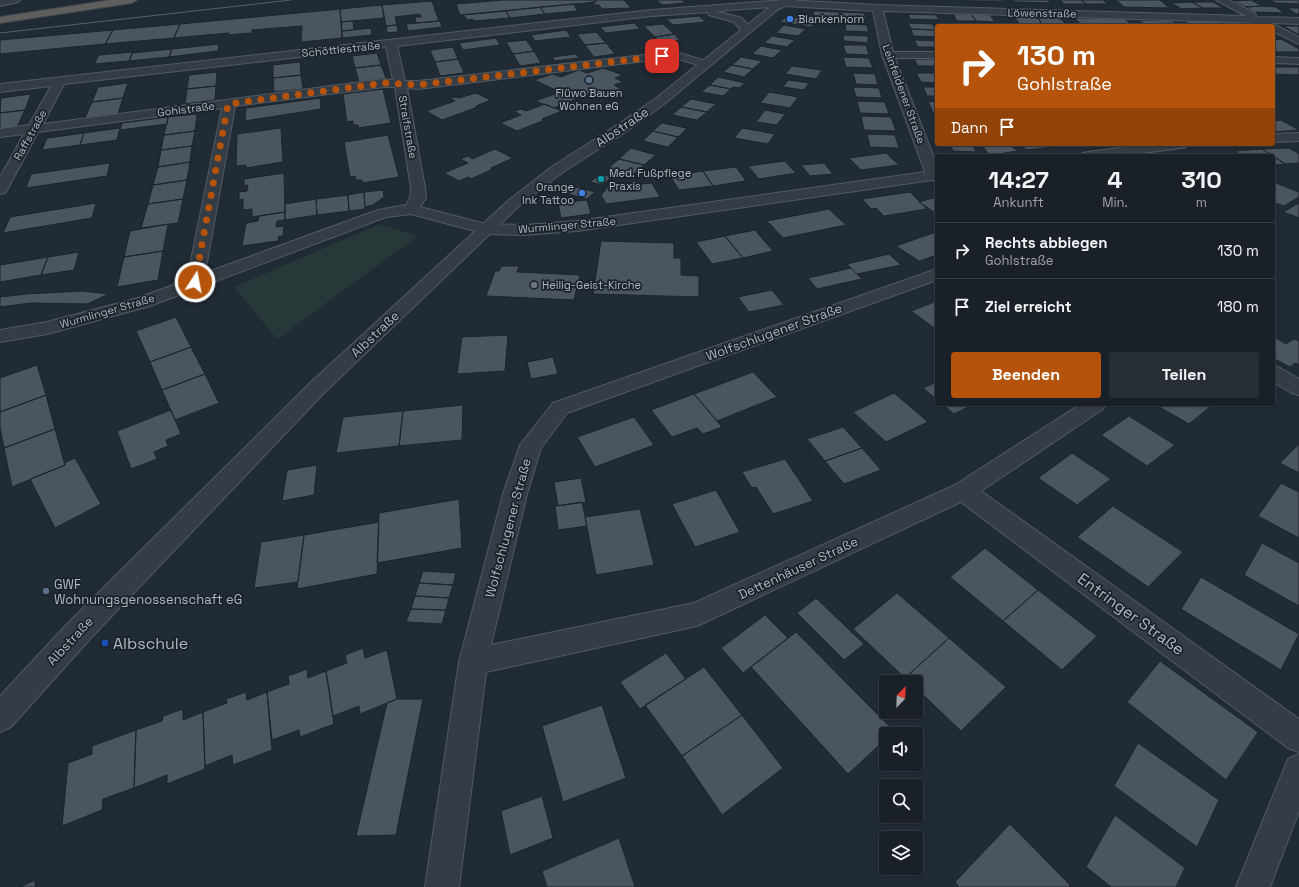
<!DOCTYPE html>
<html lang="de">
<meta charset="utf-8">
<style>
:root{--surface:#192028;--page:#262d34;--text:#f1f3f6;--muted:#9fa3a8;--line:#373e45;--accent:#b45309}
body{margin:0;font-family:"Space Grotesk",sans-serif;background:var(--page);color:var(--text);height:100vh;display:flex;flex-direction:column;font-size:15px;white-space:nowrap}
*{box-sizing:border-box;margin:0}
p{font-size:13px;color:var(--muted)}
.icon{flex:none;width:22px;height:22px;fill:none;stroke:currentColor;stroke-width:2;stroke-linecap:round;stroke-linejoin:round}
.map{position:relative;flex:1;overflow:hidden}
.sheet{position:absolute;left:935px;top:154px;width:340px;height:252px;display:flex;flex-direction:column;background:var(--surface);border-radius:4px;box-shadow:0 1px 3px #0004,0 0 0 1px var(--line)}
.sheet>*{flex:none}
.top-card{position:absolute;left:935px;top:24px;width:340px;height:122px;border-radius:4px;box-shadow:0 1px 3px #0004,0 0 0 1px var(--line);background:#b45309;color:#fff;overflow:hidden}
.needle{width:26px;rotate:23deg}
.buttons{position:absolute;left:879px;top:675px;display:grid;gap:8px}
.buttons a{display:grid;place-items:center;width:44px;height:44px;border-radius:4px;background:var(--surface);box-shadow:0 1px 3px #0004,0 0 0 1px var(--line);font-size:20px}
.pin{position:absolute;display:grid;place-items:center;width:34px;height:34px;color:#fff;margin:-17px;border-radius:8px;box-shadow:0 2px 6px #0006}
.me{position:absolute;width:44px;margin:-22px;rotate:11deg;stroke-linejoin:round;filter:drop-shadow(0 0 3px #0008)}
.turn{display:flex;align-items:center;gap:14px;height:84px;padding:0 16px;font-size:18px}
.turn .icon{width:52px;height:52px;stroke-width:2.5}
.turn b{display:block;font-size:28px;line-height:34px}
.then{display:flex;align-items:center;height:38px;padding:0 16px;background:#0003;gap:8px;font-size:15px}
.eta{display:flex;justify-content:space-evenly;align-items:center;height:68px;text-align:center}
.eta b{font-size:24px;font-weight:700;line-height:28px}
.action{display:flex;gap:8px;margin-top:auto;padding:8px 16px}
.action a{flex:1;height:46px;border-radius:4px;background:var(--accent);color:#fff;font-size:16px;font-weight:700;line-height:46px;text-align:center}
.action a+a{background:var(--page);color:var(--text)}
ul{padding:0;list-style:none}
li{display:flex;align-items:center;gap:12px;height:56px;padding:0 16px;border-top:1px solid var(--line)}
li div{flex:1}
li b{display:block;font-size:15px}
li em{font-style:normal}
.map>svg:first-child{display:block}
.green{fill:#263938}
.building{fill:#4a5560;stroke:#1c242c}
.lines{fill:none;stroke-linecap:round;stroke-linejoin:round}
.minor-casing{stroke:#525a63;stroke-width:2}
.tertiary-casing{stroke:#525a63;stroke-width:2}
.trunk-casing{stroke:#3f4750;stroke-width:2}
.minor{fill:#343c45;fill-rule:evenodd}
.tertiary{fill:#343c45;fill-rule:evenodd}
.trunk{fill:#5e5e5c;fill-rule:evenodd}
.tram{stroke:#57616c;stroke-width:1}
.route{stroke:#b45309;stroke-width:7;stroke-dasharray:0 12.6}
.shop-dot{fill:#3f7fe0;stroke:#1a222a;stroke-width:1.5}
.service-dot{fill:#5c6f8a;stroke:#1a222a;stroke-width:1.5}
.culture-dot{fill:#0f9aa8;stroke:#1a222a;stroke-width:1.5}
.worship-dot{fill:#6b7280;stroke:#1a222a;stroke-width:1.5}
.transit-dot{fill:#1a4fb4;stroke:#1a222a;stroke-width:1.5}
.labels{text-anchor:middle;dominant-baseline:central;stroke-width:3.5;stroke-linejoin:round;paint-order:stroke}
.far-street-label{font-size:11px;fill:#afb7c2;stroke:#1a222a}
.far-poi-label{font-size:11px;fill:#afb7c2;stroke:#1a222a;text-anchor:start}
.street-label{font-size:13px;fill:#afb7c2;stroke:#1a222a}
.poi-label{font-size:13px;fill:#afb7c2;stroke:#1a222a;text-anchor:start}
.near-street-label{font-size:16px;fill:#afb7c2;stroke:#1a222a}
.near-poi-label{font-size:16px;fill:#afb7c2;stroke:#1a222a;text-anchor:start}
</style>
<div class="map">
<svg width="1299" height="887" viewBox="0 0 1299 887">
<rect width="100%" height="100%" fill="#212b35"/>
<path class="green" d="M380,224L418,236L277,339L234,287Z"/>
<path class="building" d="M503,0H595L596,2L460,15L456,4Z
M595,0H624L631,8L602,9L599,5H595L592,2H596Z
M655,0H682L685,3L663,5Z
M966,0H1001L1003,2L967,1Z
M1012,0H1048L1051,3L1014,2Z
M1060,0H1081L1086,4H1064Z
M1081,0H1103L1108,4H1086Z
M1116,0H1160L1169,8L1124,7Z
M1251,0L1262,6L1246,7L1232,1Z
M1271,0H1299V4L1275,3Z
M432,1L439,21L416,23L415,17H421L420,14L395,17L397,25L386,26L382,5Z
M1192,2H1213L1224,8H1203Z
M1192,2L1203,8L1182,9L1171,3Z
M573,4L578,11L545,14L540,7Z
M382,5L384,18L341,22L340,9Z
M1262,6L1276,7L1284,13L1254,12L1246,7Z
M540,7L545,14L510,18L506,11Z
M1288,8H1299V14H1296Z
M340,9L342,38L301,42L302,26L252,30V33L228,35L229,33L174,38L180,24Z
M506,11L510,18L474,21L473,19L468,20L463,15Z
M813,11L838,12L840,17L814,16Z
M838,12L864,13L866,18L840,17Z
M908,14L936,15L939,20L910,19Z
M953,14H971L976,21H957Z
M971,14L990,15L995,22L976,21Z
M699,16L706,22L673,25L666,19Z
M787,16L817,21L811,27L780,22Z
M1013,16H1036L1043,25L1020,24Z
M1036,16L1059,17L1067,25H1043Z
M1074,18L1125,19L1133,26L1082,25Z
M1139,20L1173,21L1179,26H1146Z
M1184,20L1219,21L1226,26H1191Z
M353,21L354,30L342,31L341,22Z
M440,21L442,27L408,31L406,24Z
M1252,21L1261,26H1236L1228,22Z
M634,23L640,29L606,33L600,27Z
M908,23L933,24L935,30L911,29Z
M180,24L174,38L105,44L113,30Z
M663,24L674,34L655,37L644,26Z
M845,24L867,25L869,32L846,31Z
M397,25L398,32L387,33L386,26Z
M784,25L806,29L798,36L776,33Z
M1283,26H1299V34H1297Z
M371,28L372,35L342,38V31Z
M911,29L935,30L937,37L913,36Z
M113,30L105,44L0,54V40Z
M566,30L571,37L535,41L531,35Z
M596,32L606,43L585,45L577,34Z
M674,34L680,40L665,42L669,46L650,48L644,42L659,41L655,37Z
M843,35L868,36V43L844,41Z
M772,36L795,40L787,47L764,43Z
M496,38L500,45L463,50L459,43Z
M1281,39L1299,49V52H1278L1273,49V40Z
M526,40L534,51L513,54L506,42Z
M914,40L937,41V47H918Z
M606,43L615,54L594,57L585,45Z
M219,44L218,51L169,57L172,49Z
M843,45H866L869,55L846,54Z
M761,46L782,50L773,58L752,54Z
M453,47L458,59L435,62L430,50Z
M172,49L169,57L129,61L132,53Z
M534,51L541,63L520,66L513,54Z
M133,52L129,61L94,64L99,55Z
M377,53L381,65L355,68L352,56Z
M576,54L579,58L555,61L552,57Z
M741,57L762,61L753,69L732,65Z
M843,57L869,58L873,68L846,67Z
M458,59L464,73L440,76L435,62Z
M914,59H937V66H918Z
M300,62L301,75L273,78V65Z
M381,65L386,78L359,82L355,68Z
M732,65L753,69L744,77L723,72Z
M792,66L822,70L816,79L785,74Z
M1273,67H1299V75L1274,74Z
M603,68L623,75L615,78L623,82L614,85L621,89L598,97L589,94L554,108L535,101L560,92L534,80L553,74L561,77L579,70L587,73Z
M217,72L216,86L187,89L189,75Z
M853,73L875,74L878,85L856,84Z
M916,73H937V83L921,82Z
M301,75L303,89L274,92L273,78Z
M718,77L745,83L739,88L733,87L731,89L710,85Z
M788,80L809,83L804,90L783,87Z
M128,83L123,98L92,102L98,87Z
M710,85L731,89L723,96L701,92Z
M216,86L215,100L185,104L187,89Z
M853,87L879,88L882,98L856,97Z
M923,87H937V96H927Z
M383,89L391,123L358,128V125H353V121L347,122L343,94Z
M769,92L798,97L790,108L760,103Z
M476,93L491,100L476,106L478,107L442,120L426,111L455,101L450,98L456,97L459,98Z
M31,94L25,110L0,113L1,98Z
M123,98L118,114L85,118L92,102Z
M320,98L321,109L245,121L246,108Z
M691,99L716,104L707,112L681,107Z
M857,101L885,102L889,114L860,113Z
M928,101L937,102V113H933Z
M545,104L562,111L542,119L545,120L517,131L500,123L521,115L514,111L521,109L526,111Z
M681,107L707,112L697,120L672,115Z
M25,110L17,127L0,129V113Z
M765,110L785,114L777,125L756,122Z
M197,114L195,131L164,135L168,117Z
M861,116L891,117L896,131L864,130Z
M168,117L167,124L120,130L122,123Z
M1281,120L1299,130L1276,132L1273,131V121Z
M662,123L687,128L678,137L653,131Z
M120,128L117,140L80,145L84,133Z
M281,128L283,162L246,168V165L236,166L237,134Z
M742,128L775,134L768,144L734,138Z
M195,131L192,146L161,150L164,135Z
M653,131L678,137L668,147L643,141Z
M84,133L80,145L42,150L47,138Z
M867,134L895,135L899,148L870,147Z
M388,135L399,177L363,183L362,180H356L355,176L350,177L344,142Z
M950,144H972L976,152L953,151Z
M982,144H1008L1018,151L991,155L985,150Z
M1019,144H1050L1054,147L1027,150Z
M192,146L190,162L158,167L161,150Z
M631,148L656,155L644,165L619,159Z
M1289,148L1299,154V163L1285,164L1262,149Z
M495,149L513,158L491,168L493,169L471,179L468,177L459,181L444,173L468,163L460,159L468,156L472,159Z
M1262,149L1273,156H1243L1235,151Z
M886,153L899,165L861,170L849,158Z
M1273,156L1285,164L1273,165Z
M619,159L644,165L631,176L606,170Z
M785,161L796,173L759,179L748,166Z
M190,162L187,180L153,185L158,167Z
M110,163L107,176L26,188L31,174Z
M824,163L833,174L810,176L801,165Z
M736,167L746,181L713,186L703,171Z
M703,171L713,186L679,190L670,176Z
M284,173L285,212L252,217V209L243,210V199L239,200V192L247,191L248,185L244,186V179Z
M600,174L612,177L602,185L590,182Z
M187,180L183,199L148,204L153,185Z
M1273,182L1299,192V197L1284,206L1273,202Z
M652,183L660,197L606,204L601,195L608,187Z
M577,187L595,192L587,199L568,194Z
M383,190L384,197L373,205L365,207L364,192Z
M364,192L365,209L349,211L348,195Z
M910,192L927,209L884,216L876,208L871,209L862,199Z
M348,195L349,211L317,215L316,199Z
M933,198L937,200V214L919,202Z
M183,199L178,223L141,228L148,204Z
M316,199L317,215L285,220V204Z
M587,200L591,214L561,218L558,203Z
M96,203L92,218L3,233L10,217Z
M1299,203V218L1283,212Z
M829,209L846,225L783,238L767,221Z
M285,212V220L277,221L276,227L284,226L283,236H279L278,241L242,246L246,223L258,221L259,216Z
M168,224L163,251L124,257L130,231Z
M755,230L773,251L743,258L725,236Z
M933,233L937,236V255L919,261L896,246Z
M725,236L743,258L712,264L696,242Z
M601,241L674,243V258H681V275L699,276V297L593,294Z
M163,251L158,280L117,287L124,257Z
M79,252L74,270L41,275L48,257Z
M889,254L901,265L857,274L847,264Z
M48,257L41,275L0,282V265Z
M501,266H519L517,272L580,275L574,300L486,296L495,271H499Z
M851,268L862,279L817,289L808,278Z
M772,290L784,305L749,312L738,297Z
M82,291L109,294L87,304L31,303L0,307V297L26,294Z
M937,301V330L911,311Z
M176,317L191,347L150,362L136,331Z
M508,335L505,371L457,374L462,337Z
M1276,338L1286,344L1294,339L1299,341V365L1295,363L1290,367L1273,358V340Z
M191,347L205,374L162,390L150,362Z
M553,357L558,374L531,379L527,362Z
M37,365L46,395L0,412V378Z
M753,372L777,397L717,421L694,394Z
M205,374L219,403L175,420L162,390Z
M937,382V400L923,388Z
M894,393L928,422L886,442L853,412Z
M694,394L722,427L703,434L697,428L672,437L651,410Z
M46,395L55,429L4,448L0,427V412Z
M942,404H974L954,414Z
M1154,404H1204L1210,407L1189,424Z
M463,405L462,440L399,446L403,411Z
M171,410L181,434L166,440L168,446L154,452L157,459L131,469L117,431Z
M403,411L399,446L336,453L343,417Z
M1129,416L1175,445L1147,466L1101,435Z
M634,417L654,445L595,467L577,437Z
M843,427L862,448L825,461L807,439Z
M55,429L65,465L12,487L4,448Z
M1299,444V473L1280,463Z
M862,448L881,470L844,484L825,461Z
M1072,453L1111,479L1077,505L1038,478Z
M75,458L101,504L55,528L30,479L65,465L64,463Z
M785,459L813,501L773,514L756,487L752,488L742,472Z
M317,465L314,495L282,501L287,470Z
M581,478L586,502L558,506L554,482Z
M1281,483L1299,492V538L1258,516Z
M716,490L740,532L695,547L672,504Z
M459,499L462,548L377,563L379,513Z
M582,502L587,526L558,530L555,506Z
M1113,506L1183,552L1148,587L1077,537Z
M640,509L654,565L596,575L585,517Z
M379,522L377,574L297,589L304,535Z
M304,535L298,582L254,588L261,542Z
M1262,543L1299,563V606L1244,575Z
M985,548L1038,590L1003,621L950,577Z
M423,571L456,573L453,585L419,583Z
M1201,577L1299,634L1281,670L1181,609Z
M419,583L453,585L449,598L415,596Z
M1038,590L1097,636L1062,670L1003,621Z
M897,593L949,638L905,678L853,629Z
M415,596L449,598L446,610L411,609Z
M816,598L864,644L844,660L797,613Z
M411,609L446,610L442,624L406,622Z
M765,615L788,638L743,673L721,648Z
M796,632L894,731L891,734H886V739L848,774L751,667Z
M949,638L1006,687L961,731L916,688V682H909L905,678Z
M363,648L365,658L387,650L397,699L360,714L359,706L333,716L326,671L347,663L345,655Z
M666,653L686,679L640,709L620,682Z
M1160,661L1258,732L1226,780L1127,702Z
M704,667L742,715L682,756L645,705Z
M307,669L308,678L326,671L334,724L300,737L299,730L272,740L267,692L289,684L288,676Z
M246,692L247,700L267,692L272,750L233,765L232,755L205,766L203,712L227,703L226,699Z
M397,699H423L396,835L356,836L387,703Z
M602,705L626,778L563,802L542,726Z
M183,709V720L203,712L205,769L167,784V775L134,788L136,730L162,721L163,716Z
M742,715L783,768L722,815L682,756Z
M136,730L134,788L103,799L102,810L62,826L68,763L92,754V746Z
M1138,743L1219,800L1197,847L1114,786Z
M542,796L553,838L510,855L501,811Z
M1115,815L1185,868L1176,887H1111L1086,867Z
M1010,824L1070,885L1069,887H959L955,882Z
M619,838L635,887H547L542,871Z
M35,880V887H20Z"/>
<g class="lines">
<defs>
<path id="minor" d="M0,0H20L18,2L0,6Z
M785,0L877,5L1246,16L1216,0H1228L1255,13L1256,15L1255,17L1299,18V24L883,11L893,52H937V58H895L937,165V181L932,180L577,231L524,235L486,234L411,214L386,217L150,306L47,334L0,342V330L47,322L138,298L187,280L222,108L38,132L7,190L5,193L0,194V177L24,134L0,137V129L29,125L51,86L0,92V84L652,10ZM785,6L873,11L882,55L925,172L577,221L524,225L486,224L420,207L426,198L425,188L407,88L418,89L661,59H678L705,67L709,66L711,64L709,62L679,53H661L418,81H405L397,46L652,16L708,12L709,15L734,22L743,32L747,33L752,30L742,18L716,11ZM386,47L393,80L384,79L43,124L64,84ZM384,87H395L411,188L410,198L406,205L378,210L205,273L235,106Z
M1273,24L1299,37V44L1273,31V26H1269Z
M1273,57L1299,58V64L1273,63Z
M1299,133V141L1273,142V134Z
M1149,144H1188L1186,147L1181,148L1120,156H1081L1083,153L1088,152Z
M937,269V280L567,413L541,448L527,494L491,645L694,603L955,485L1081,404H1106L1103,409L981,491L1299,719V752L1288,748L961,502L697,626L486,672L459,887H425L459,662L503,494L520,445L553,403Z
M1273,366L1280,368L1299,379V395L1292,393L1273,382Z"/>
<path id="tertiary" d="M784,0H797L777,10L663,105L624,133L563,172L519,206L323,394L89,640L11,727L0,732V696L69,622L309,384L509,200L553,166L614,127L655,99L771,6Z
M1299,754V811L1270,887H1236L1288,759Z"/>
<path id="trunk" d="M111,0H137L132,3L0,23V17Z"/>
</defs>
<use href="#minor" class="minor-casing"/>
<use href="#tertiary" class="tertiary-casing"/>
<use href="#trunk" class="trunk-casing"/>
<use href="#minor" class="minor"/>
<use href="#tertiary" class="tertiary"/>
<use href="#trunk" class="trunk"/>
<path class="tram" d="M0,33L291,0"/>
</g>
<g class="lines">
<path class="route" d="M195,282L228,104L384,83L418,85L662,56"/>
</g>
<g class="shop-dot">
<circle cx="790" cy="19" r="4"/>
<circle cx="582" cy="193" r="4"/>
</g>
<g class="service-dot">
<circle cx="589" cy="80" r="4"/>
<circle cx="46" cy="591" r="4"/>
</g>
<circle class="culture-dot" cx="601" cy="179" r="4"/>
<circle class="worship-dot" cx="534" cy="285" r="4"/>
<rect class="transit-dot" x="101" y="639" width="8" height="8" rx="2"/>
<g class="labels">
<g class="far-street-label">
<text transform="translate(1042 13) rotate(1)">Löwenstraße</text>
<text transform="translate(341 49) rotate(-6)">Schöttlestraße</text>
<text transform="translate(904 94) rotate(70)">Leinfeldener Straße</text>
<text transform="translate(186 109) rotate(-7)">Gohlstraße</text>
<text transform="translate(408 127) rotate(80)">Straifstraße</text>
<text transform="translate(30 135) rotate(-61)">Raffstraße</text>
<text transform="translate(567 225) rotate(-5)">Wurmlinger Straße</text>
<text transform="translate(107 311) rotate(-16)">Wurmlinger Straße</text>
</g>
<g class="far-poi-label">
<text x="798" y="19">Blankenhorn</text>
<text x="589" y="93" text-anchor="middle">Flüwo Bauen<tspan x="589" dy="13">Wohnen eG</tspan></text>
<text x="609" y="173">Med. Fußpflege<tspan x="609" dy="13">Praxis</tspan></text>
<text x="574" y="187" text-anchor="end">Orange<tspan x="574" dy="13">Ink Tattoo</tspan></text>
<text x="542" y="285">Heilig-Geist-Kirche</text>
</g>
<g class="street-label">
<text transform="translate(622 127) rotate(-34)">Albstraße</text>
<text transform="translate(774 332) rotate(-20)">Wolfschlugener Straße</text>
<text transform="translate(375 334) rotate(-43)">Albstraße</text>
<text transform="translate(508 528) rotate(-75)">Wolfschlugener Straße</text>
<text transform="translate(798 568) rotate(-25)">Dettenhäuser Straße</text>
<text transform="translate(70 641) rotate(-47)">Albstraße</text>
</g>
<g class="poi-label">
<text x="54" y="584">GWF<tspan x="54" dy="15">Wohnungsgenossenschaft eG</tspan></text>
</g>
<g class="near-street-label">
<text transform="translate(1131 614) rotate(36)">Entringer Straße</text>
</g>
<g class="near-poi-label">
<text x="113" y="643">Albschule</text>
</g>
</g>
</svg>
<div class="buttons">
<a><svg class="needle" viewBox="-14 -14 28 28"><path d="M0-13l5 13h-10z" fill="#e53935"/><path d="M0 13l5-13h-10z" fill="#9fa3a8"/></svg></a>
<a><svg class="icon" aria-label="sound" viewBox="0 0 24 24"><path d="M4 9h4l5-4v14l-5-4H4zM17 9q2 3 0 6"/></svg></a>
<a><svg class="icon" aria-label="search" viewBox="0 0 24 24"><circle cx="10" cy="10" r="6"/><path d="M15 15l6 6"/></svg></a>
<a><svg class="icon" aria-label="layers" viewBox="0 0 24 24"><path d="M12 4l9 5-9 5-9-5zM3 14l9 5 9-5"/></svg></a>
</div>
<div class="pin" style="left:662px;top:56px;background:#d93025"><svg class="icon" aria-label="arrive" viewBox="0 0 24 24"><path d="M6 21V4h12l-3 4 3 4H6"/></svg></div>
<svg class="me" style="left:195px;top:282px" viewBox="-20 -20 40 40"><circle r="17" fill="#b45309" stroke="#fff" stroke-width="3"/><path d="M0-11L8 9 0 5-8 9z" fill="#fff"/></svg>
<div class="top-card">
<div class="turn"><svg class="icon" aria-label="right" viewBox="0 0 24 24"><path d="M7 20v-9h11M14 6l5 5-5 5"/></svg><div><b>130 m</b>Gohlstraße</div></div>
<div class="then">Dann<svg class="icon" aria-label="arrive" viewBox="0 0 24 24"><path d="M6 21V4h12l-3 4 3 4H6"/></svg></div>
</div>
<section class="sheet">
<div class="eta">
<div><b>14:27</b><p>Ankunft</p></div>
<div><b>4</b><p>Min.</p></div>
<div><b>310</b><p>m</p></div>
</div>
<ul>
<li><svg class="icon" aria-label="right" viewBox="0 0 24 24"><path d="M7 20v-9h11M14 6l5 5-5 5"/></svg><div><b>Rechts abbiegen</b><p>Gohlstraße</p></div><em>130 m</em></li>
<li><svg class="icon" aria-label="arrive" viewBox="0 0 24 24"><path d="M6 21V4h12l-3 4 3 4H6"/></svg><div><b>Ziel erreicht</b></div><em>180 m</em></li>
</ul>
<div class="action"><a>Beenden</a><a>Teilen</a></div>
</section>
</div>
